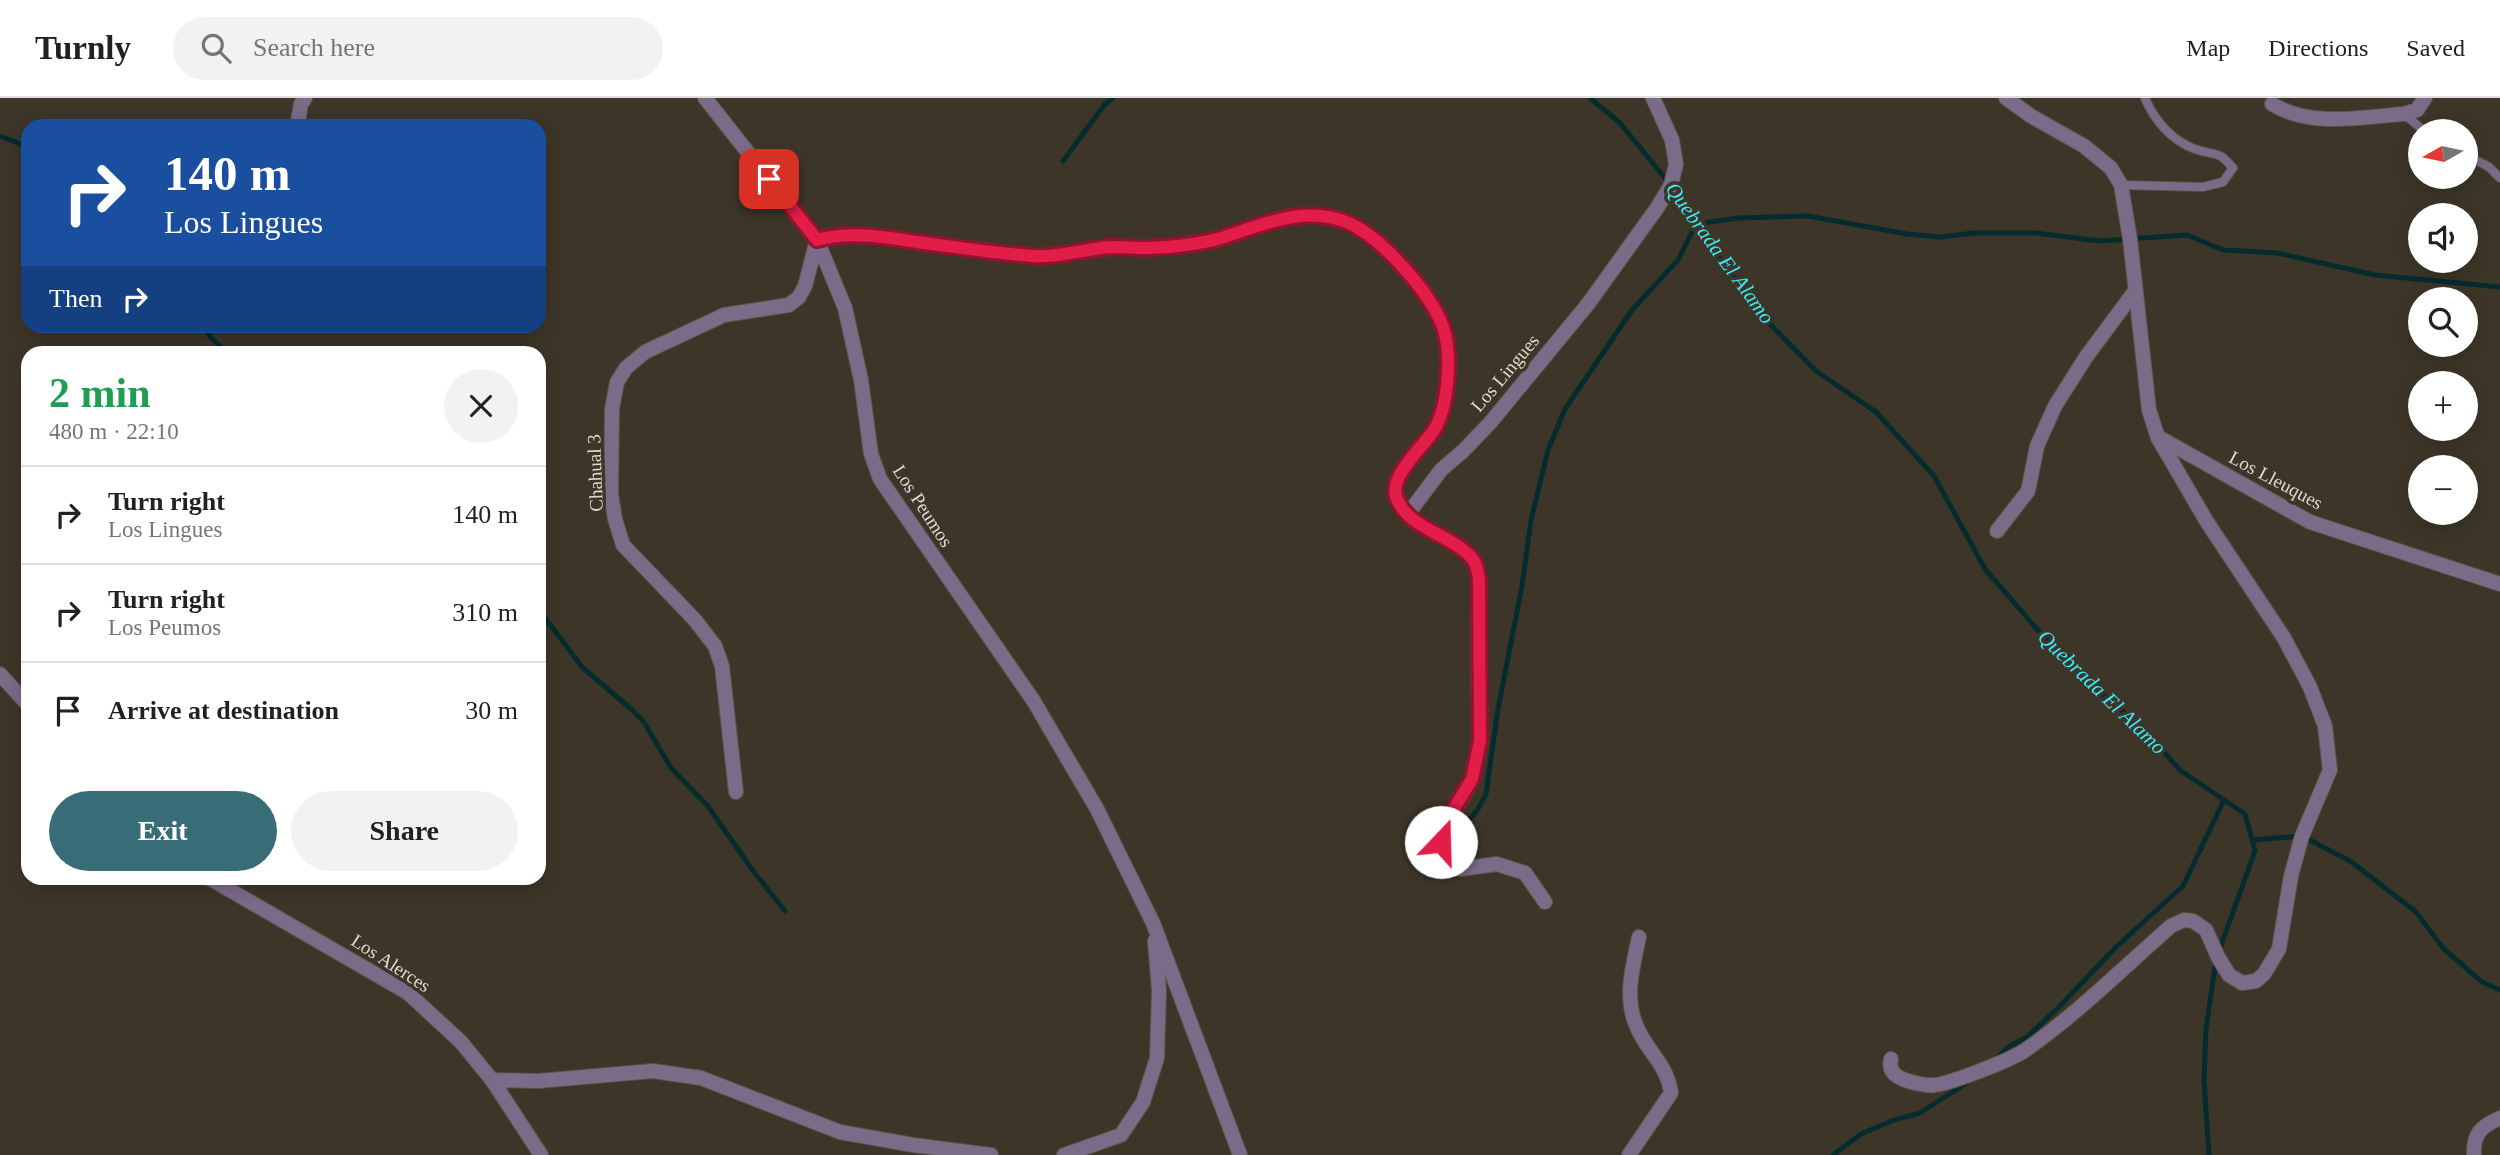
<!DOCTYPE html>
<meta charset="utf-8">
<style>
:root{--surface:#fff;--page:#f2f2f2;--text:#202124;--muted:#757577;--line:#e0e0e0;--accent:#386d78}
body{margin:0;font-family:Georgia,serif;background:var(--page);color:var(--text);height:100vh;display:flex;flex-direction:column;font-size:26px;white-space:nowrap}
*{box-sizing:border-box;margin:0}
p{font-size:23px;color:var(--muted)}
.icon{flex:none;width:38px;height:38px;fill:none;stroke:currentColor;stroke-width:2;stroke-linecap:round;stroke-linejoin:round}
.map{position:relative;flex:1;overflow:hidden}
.drawer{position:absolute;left:21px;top:248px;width:525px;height:539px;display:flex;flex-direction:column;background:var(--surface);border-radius:21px;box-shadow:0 4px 18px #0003}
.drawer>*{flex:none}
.top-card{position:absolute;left:21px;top:21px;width:525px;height:214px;border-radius:21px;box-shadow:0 4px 18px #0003;background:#1a4fa0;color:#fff;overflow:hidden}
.needle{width:46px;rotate:261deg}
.fabs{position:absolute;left:2408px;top:21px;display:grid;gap:14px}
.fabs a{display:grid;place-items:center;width:70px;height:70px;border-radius:50%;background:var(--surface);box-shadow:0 4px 18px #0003;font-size:35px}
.pin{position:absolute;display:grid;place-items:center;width:60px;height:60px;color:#fff;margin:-30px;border-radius:14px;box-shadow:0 4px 10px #0006}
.me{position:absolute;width:77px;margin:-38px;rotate:21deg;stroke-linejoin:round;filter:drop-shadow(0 0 5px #0008)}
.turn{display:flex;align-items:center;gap:24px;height:147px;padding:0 28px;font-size:32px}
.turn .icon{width:91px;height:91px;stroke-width:2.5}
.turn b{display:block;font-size:49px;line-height:60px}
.then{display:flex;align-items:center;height:66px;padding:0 28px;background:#0003;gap:14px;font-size:26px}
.round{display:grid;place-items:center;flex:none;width:74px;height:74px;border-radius:37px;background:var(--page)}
.summary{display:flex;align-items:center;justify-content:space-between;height:119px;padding:0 28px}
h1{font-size:42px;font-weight:600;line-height:52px;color:#1e9e55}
.button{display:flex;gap:14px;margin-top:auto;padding:14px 28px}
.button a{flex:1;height:80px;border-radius:42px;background:var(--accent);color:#fff;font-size:28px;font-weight:600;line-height:80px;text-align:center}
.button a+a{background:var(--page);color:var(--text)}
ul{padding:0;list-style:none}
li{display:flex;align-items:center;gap:21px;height:98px;padding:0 28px;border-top:2px solid var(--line)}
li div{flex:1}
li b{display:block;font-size:26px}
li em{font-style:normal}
header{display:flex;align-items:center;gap:42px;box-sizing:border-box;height:98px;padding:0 35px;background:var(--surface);border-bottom:2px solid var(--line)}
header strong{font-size:33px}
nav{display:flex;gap:38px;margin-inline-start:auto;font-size:24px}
.search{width:490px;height:63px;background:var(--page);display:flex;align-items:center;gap:18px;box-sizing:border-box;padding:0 24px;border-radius:38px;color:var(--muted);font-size:26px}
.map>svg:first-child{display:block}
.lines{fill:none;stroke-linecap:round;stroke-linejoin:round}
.stream{stroke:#042c2f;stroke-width:5}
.lane-casing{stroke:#5a5447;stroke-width:10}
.street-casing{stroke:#5a5447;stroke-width:16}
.lane{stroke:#7c6b88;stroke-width:8}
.street{stroke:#7c6b88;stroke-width:14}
.route-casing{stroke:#92132f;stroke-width:18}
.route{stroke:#e11d48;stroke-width:12}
.labels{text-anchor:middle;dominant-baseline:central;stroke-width:7;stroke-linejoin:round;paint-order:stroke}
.street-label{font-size:19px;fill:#dfdbd3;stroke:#3d3628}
.water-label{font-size:21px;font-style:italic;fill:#39eafa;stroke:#3d3628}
</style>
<header>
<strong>Turnly</strong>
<div class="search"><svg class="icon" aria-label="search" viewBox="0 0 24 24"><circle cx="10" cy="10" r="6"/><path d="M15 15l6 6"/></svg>Search here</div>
<nav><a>Map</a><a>Directions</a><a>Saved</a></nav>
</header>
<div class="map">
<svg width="2500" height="1057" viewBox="0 0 2500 1057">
<rect width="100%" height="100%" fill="#3d3628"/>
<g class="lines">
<path class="stream" d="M1590,0L1620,25L1669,85L1756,212L1816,273L1876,314L1934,378L1985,471L2064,562L2141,629L2181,673L2245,716L2255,753L2219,853
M0,38L28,49
M1063,63L1105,6L1113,0
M204,228L211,240L229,256
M539,512L582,569L630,610L644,624L671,670L707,707L751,770L785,813
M2252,742L2302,738L2350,763L2415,813L2444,851L2482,884L2500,892
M1446,750L1478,711L1486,696L1498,611L1522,488L1531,422L1548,352L1565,311L1632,212L1678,162L1696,126L1738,120L1808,118L1907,136L1941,139L1974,135H2036L2099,143L2187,137L2223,152L2277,155L2375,177L2500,189
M1997,960L2008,949L2027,939L2058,910L2116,849L2183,788L2224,702
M1833,1057L1861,1036L1894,1022L1920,1015L1968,984
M2209,1057L2204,983L2206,931L2216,862"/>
<defs>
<path id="lane" d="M2404,16L2424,33
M2466,57L2489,69L2500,80
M2121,87L2203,89L2223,84L2233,70C2216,50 2216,59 2195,51C2172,43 2154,22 2145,0"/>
<path id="street" d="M705,0L817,142L845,210L861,282L871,356L880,381L1033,602L1097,711L1153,825L1240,1057
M2272,6C2311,30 2361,19 2404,16L2417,12L2425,0
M297,28L301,6L305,0
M2160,340L2310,424L2500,486
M1408,416L1441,372L1463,353L1490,325L1588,206L1657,110L1671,87L1676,66L1672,42L1653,0
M1997,433L2028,393L2037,348L2055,308L2086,259L2135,193
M0,576L28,607
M736,694L722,568L715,548L695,522L623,447L615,421L611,396L612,311L617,284L626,270L645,254L724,217L789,207L799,199L805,188L817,142C850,133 884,139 917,144C955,149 994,155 1032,158C1058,160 1085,151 1111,150C1123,149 1135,150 1148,150C1172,149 1197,147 1221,140C1262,127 1305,106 1349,125C1383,140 1430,194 1443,229C1454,259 1448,298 1437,327C1428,348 1389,375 1396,398C1406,430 1450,437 1469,457C1476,463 1477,471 1479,480C1478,516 1478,552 1478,588C1479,619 1482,649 1473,678C1462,715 1418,734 1460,771L1497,766L1525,775L1545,804
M209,780L408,895L461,944L492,982L541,1057
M1891,961C1888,974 1896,979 1908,983C1915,985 1927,988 1934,987C1950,986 2010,962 2024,953C2076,917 2123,870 2171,828L2184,822L2193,823L2206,832L2218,859L2229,877L2242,885L2256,883L2264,876L2279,851L2291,778L2302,738L2330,672L2325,628L2310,589L2284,540L2207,424L2158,340L2149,312L2130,141L2121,87L2111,70L2084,48L2031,18L2006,0
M492,982L538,983L653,973L701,980L840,1034L913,1047L991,1057
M1064,1057L1121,1037L1143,1004L1157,960L1159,893L1155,843
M1629,1057L1671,995C1667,965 1646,953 1636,927C1624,898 1633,868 1639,839
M2474,1057C2473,1036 2481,1028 2500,1020"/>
</defs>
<use href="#lane" class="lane-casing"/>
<use href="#street" class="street-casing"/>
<use href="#lane" class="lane"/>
<use href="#street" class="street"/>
</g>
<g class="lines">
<defs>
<path id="route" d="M769,81L817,142C850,133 884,139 917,144C955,149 994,155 1032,158C1058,160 1085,151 1111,149C1123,149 1135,150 1148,150C1172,149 1197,147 1221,140C1262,127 1305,106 1349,125C1383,141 1430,194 1443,229C1452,255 1449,308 1434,332C1423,349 1390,377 1396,398C1406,430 1449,436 1469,457C1476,463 1477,471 1479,480L1480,643L1472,681L1444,727L1441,744"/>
</defs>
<use href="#route" class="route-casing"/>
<use href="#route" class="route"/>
</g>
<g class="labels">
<g class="street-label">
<text transform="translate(1505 275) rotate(-50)">Los Lingues</text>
<text transform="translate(595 375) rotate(-92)">Chahual 3</text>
<text transform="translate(2276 382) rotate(28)">Los Lleuques</text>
<text transform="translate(923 408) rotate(57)">Los Peumos</text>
<text transform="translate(391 865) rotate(33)">Los Alerces</text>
</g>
<g class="water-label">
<text transform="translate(1720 155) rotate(54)">Quebrada El Alamo</text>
<text transform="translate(2102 594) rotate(44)">Quebrada El Alamo</text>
</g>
</g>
</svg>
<div class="fabs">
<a><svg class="needle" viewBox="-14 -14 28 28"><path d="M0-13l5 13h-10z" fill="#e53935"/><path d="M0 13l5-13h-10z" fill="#757577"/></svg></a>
<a><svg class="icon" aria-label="sound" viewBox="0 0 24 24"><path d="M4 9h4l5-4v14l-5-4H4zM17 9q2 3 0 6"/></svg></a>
<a><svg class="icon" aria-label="search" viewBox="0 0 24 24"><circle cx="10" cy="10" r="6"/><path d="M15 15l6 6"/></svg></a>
<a>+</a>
<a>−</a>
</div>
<div class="pin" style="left:769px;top:81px;background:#d93025"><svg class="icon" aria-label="arrive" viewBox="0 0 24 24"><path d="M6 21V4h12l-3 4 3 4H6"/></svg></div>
<svg class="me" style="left:1441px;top:744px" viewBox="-20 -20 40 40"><circle r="19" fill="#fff"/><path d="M0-13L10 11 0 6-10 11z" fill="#e11d48"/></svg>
<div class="top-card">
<div class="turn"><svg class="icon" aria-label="right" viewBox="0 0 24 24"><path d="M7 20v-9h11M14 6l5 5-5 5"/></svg><div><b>140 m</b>Los Lingues</div></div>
<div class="then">Then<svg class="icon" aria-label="right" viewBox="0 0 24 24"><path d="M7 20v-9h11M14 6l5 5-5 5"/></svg></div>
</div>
<section class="drawer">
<div class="summary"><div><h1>2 min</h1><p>480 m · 22:10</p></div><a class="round"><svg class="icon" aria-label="close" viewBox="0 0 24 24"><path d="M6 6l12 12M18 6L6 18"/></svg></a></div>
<ul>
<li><svg class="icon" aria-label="right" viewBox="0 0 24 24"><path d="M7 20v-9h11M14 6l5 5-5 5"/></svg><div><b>Turn right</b><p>Los Lingues</p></div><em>140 m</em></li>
<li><svg class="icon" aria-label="right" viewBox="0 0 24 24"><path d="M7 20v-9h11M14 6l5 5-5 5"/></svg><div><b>Turn right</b><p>Los Peumos</p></div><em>310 m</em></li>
<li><svg class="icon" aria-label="arrive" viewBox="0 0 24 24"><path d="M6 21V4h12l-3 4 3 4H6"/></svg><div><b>Arrive at destination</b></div><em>30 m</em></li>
</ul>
<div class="button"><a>Exit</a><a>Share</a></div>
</section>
</div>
